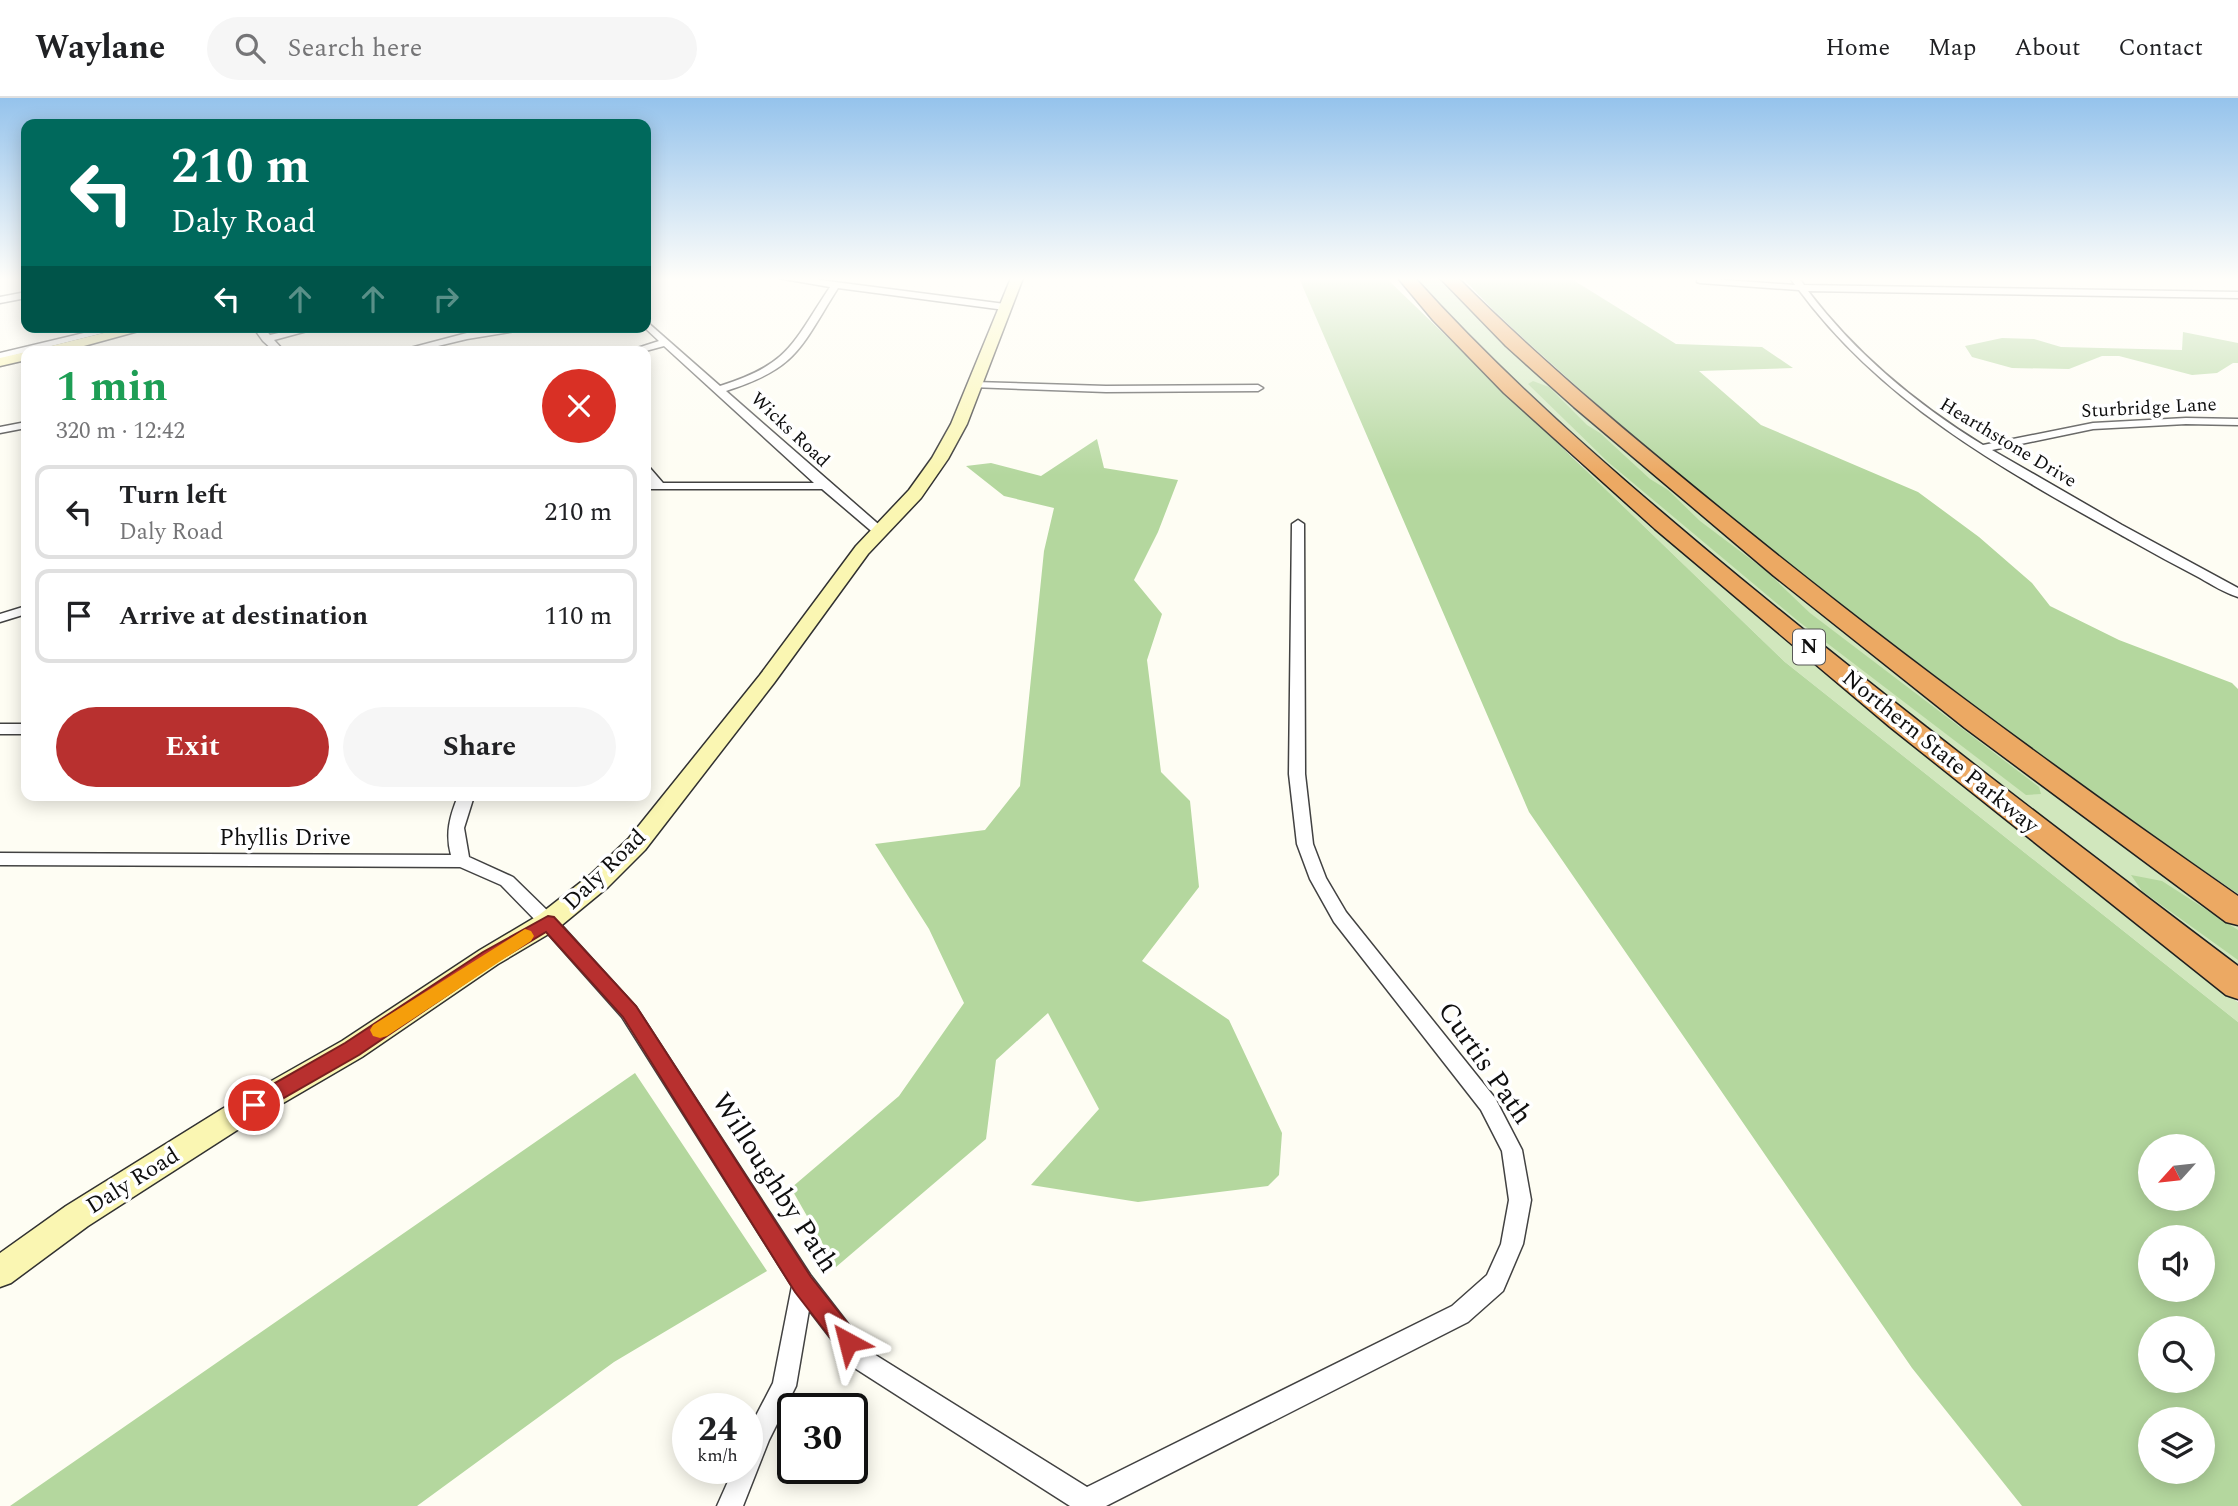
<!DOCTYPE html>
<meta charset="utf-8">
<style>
:root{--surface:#fff;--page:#f6f6f6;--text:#202124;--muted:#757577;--line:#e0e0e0;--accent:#b8302f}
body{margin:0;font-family:Spectral,serif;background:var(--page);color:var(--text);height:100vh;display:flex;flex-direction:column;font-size:26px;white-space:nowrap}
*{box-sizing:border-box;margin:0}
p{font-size:23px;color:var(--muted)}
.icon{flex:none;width:38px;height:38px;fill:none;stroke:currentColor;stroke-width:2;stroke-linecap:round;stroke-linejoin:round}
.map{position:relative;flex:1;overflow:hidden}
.side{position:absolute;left:21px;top:248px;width:630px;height:455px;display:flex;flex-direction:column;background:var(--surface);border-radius:14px;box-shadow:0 4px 18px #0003}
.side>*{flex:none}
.top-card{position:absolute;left:21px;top:21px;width:630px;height:214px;border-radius:14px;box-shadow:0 4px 18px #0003;background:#00695c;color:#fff;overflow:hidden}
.needle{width:46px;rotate:243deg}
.fabs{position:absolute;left:2138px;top:1036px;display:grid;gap:14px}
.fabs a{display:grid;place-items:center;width:77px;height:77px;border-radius:50%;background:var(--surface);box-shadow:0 4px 18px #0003;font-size:35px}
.speed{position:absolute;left:672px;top:1295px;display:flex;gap:14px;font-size:35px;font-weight:700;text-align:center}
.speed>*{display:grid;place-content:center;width:91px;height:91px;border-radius:50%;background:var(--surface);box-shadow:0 4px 18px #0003;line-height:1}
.speed small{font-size:18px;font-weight:400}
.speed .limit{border:4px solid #111;border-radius:10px;background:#fff;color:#111}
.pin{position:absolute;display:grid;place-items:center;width:60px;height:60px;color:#fff;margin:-30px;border:4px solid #fff;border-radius:50%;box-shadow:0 2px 7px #0007}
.me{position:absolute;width:77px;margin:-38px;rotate:322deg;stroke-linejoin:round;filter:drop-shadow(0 0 5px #0008)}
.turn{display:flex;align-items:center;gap:24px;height:147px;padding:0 35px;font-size:32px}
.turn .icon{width:91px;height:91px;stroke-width:2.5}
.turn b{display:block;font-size:49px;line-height:60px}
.lanes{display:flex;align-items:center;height:66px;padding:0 35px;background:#0003;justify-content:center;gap:35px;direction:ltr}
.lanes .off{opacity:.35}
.round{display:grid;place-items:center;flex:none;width:74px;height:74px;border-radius:37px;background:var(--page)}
.head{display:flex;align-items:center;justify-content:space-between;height:119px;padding:0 35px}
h1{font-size:42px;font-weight:700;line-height:52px;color:#1e9e55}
.primary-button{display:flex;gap:14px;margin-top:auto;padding:14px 35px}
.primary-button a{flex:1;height:80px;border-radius:42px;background:var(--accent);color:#fff;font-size:28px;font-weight:700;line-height:80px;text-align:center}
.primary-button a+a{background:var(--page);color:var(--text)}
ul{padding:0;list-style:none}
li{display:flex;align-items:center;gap:21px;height:94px;margin:0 14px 10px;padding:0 21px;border:4px solid var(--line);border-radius:14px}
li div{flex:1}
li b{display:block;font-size:26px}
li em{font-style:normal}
header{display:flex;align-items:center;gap:42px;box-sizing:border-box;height:98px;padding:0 35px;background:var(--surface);border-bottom:2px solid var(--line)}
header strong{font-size:33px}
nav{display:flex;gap:38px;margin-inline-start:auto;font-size:24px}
.search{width:490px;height:63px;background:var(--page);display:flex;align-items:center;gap:18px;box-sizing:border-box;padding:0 24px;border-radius:38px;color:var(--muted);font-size:26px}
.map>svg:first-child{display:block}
.green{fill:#d1e7bd}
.forest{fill:#b4d79e;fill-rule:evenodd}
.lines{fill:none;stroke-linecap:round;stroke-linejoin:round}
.street-casing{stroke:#424242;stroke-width:3}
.secondary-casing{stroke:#313131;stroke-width:3}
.highway-casing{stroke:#202020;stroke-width:3}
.street{fill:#fff;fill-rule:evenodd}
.secondary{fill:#faf6b2;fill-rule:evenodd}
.highway{fill:#eca963;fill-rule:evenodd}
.route{fill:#b8302f;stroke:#781f1f;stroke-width:2}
.slow{fill:#f59e0b}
.labels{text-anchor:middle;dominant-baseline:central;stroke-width:7;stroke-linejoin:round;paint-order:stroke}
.far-street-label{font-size:19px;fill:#0f0f0f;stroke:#fff}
.shield{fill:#fff;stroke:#575757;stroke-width:2}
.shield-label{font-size:21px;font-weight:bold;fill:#0f0f0f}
.street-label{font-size:23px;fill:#0f0f0f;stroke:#fff}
.near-street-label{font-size:28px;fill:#0f0f0f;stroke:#fff}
</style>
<header>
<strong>Waylane</strong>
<div class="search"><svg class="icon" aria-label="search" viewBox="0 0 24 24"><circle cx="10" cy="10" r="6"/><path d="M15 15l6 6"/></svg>Search here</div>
<nav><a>Home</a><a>Map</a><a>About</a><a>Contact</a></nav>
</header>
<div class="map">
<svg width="2238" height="1408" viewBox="0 0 2238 1408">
<rect width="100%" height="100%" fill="#fefdf3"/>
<path class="green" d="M1415,180H1443L1591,316L2238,820V872C2113,778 1990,679 1867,582C1710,457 1550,330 1415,180Z
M1576,363L2180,860L2238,904V924L1785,564Z"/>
<path class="forest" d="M1299,180H1386L1785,564L2238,924V1408H2022L1912,1270L1529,714ZM2151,1048H2203V1101H2151ZM2151,1139H2203V1192H2151ZM2151,1230H2203V1283H2151ZM2151,1321H2203V1374H2151Z
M1463,180H1570L1676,246L1762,249L1793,270L1699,273L1761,327L1918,394L1979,439L2032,485L2050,508L2119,542L2232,585L2238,591V796C2082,690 1930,576 1782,460C1711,404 1642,347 1574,286C1536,252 1498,219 1463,180Z
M2183,234L2238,245V265H2233L2217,275L2192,277L2119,258H2102L2069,271L2012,270L1972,259L1965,248L2002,240L2034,241L2061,249L2182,252Z
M1533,283L1549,289L1587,327L1600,335L1650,381L1668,392L1700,423L1765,472L1810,515L2039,689L2041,696L2026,697L1798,523L1608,364L1528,286Z
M1097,341L1104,370L1178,382L1158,434L1134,482L1162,516L1147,562L1161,674L1190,703L1199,789L1142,863L1229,922L1282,1035L1279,1077L1268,1088L1138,1104L1031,1087L1099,1011L1048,915L996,962L986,1041L836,1169L791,1090L899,998L964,905L929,831L875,746L985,732L1020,688L1044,453L1054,410L1004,398L966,368L991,365L1041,378Z
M2131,777L2162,783L2238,832V862L2142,793Z
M635,975L767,1173L614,1264L417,1408H10Z"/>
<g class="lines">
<defs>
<path id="street" d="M778,180H804L1005,206L1010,209L1005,212L838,190C800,250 798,270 726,293L884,431V437H876L822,391H646V385H651L646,379V369L650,370L663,385H814L664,248L642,254H625L659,243L644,229L646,223L720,288C790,266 792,246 830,189Z
M1697,180L1795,187L1790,180H1799L1804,187L2238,194V200L1808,193C1856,256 1916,306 1983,347L2093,325L2186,320L2238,321V327L2186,326L2093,331L1992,352L2122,427L2238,490V499C2225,495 2212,487 2200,480C2177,468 2153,455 2130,442C2008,374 1884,307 1799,192L1700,185L1697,184Z
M26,194V200L0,205V199Z
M109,229H127L0,261V255Z
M253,229H263L270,237L304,229H322L274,242L285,254H275L263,243Z
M512,229H540L467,241L413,254H395L467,235Z
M975,284L1106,288L1258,287L1263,290L1258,293L1106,294L971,289L970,287Z
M26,324V330L0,335V329Z
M1298,422L1304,426L1305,676L1313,746L1326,780L1346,814L1495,1000L1522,1052L1531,1102L1523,1146L1503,1193L1468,1224L1106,1408H1070L853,1269L809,1212L796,1288L769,1342L743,1408H717L734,1370H747V1335L773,1285L792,1188L622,919L542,829L501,787L460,769L0,767V755L451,757C445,735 450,718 458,698H474L464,730L469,759L513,779L554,819L636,909L811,1178L869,1253L1087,1389L1452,1208L1487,1177L1501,1146L1509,1102L1502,1053L1481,1012L1334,824L1310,781L1297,746L1289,676L1292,426Z
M26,508V516L0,524V516Z
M0,626H26V636H0Z"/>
<path id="secondary" d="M1011,180H1023L967,326L948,361L921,400L868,456L774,585L645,752L608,789L557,831L498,866L362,959L242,1029L88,1128L11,1185L0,1189V1155L66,1108L222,1011L342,943L480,852L539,817L590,777L629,740L760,577L856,448L909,392L932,360L951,326Z
M128,229H153L62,254H37L39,251Z
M26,254V262L0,268V260Z"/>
<path id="highway" d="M1398,180H1415C1514,290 1627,386 1740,480C1903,614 2070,741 2238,868V901L2226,897L1890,629L1655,431L1504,295L1433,222Z
M1440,180H1458C1549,271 1649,353 1749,434C1907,562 2071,682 2238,798V827L2226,824L1965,630L1774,478L1574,309L1506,248Z"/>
</defs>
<use href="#street" class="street-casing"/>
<use href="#secondary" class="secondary-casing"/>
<use href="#highway" class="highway-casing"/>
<use href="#street" class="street"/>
<use href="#secondary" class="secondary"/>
<use href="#highway" class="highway"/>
</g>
<linearGradient id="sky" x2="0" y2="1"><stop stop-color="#95c3ec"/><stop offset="0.48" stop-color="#fffefa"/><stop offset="1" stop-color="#fffefa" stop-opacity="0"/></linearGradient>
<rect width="2238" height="377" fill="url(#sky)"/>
<path class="route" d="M548,818L554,819L636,908L811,1179L856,1236L859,1244L856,1252L848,1255L840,1252L795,1194L623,919L546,834L496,864L359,957L261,1013L254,1016L247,1013L244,1007L247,1001L345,945L483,854Z"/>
<path class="slow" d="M525,831L531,833L534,838L531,843L387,938L380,940L373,938L370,932L373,927Z"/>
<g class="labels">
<g class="far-street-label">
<text transform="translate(2149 310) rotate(-3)">Sturbridge Lane</text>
<text transform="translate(790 332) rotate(43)">Wicks Road</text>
<text transform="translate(2008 345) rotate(31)">Hearthstone Drive</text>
</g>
<rect class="shield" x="1793" y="531.5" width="32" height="35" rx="5"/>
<g class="shield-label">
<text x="1809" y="549">N</text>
</g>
<g class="street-label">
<text transform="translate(1940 654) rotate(39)">Northern State Parkway</text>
<text x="285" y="740">Phyllis Drive</text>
<text transform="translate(605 772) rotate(-44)">Daly Road</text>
<text transform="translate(133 1083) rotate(-32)">Daly Road</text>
</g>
<g class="near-street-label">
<text transform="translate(1485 965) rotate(55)">Curtis Path</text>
<text transform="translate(775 1085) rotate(57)">Willoughby Path</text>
</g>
</g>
</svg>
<div class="fabs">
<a><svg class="needle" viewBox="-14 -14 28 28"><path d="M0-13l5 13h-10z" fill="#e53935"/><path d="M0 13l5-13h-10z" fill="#757577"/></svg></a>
<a><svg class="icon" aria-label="sound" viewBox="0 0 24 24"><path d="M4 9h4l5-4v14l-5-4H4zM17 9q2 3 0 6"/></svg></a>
<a><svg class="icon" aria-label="search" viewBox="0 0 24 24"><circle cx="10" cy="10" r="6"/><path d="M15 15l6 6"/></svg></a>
<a><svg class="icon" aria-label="layers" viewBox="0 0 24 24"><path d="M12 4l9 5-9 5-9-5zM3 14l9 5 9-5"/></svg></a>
</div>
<div class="speed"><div>24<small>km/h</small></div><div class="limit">30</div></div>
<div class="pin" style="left:254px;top:1007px;background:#d93025"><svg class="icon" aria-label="arrive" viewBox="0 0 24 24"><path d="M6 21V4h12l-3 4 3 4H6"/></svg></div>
<svg class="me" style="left:848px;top:1244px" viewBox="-20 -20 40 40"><path d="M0-17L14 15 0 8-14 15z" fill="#b8302f" stroke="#fff" stroke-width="4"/></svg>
<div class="top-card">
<div class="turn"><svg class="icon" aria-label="left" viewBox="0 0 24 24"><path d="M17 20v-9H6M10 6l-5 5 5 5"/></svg><div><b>210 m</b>Daly Road</div></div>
<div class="lanes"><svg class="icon" aria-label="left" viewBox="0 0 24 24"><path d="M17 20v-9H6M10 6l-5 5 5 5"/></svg><svg class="icon off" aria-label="ahead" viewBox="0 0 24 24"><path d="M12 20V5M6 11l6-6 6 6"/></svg><svg class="icon off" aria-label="ahead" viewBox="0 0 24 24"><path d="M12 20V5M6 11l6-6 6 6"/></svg><svg class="icon off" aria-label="right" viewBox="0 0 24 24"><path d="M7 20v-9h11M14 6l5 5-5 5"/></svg></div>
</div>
<section class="side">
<div class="head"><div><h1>1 min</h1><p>320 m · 12:42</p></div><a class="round" style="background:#d93025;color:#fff"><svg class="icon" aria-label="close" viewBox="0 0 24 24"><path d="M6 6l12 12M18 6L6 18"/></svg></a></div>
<ul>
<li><svg class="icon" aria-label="left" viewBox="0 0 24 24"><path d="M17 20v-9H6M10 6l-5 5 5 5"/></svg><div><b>Turn left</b><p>Daly Road</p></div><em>210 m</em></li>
<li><svg class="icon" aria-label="arrive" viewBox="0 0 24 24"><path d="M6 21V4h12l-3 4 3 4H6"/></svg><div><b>Arrive at destination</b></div><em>110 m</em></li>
</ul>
<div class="primary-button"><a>Exit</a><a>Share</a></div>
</section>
</div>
